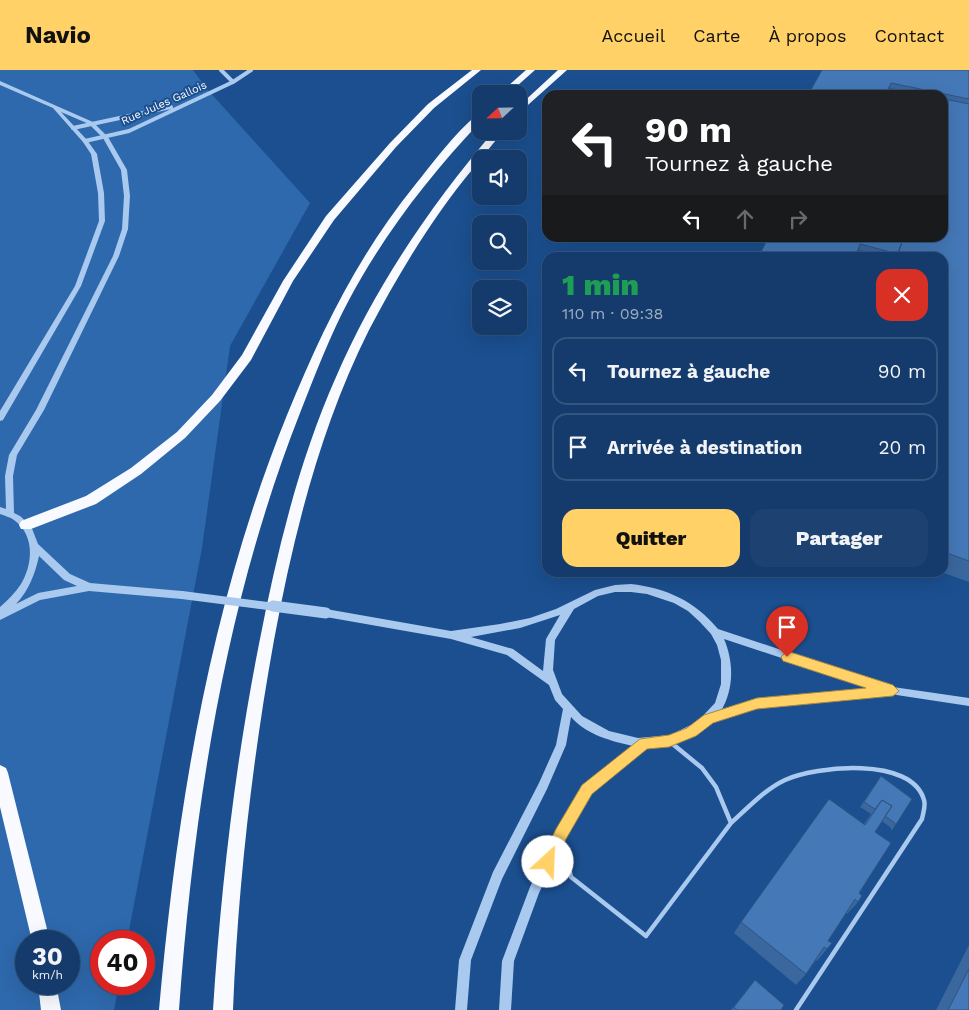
<!DOCTYPE html>
<html lang="fr">
<meta charset="utf-8">
<style>
:root{--surface:#143b6b;--page:#1d4271;--text:#f1f3f6;--muted:#9dadc1;--line:#33557e;--accent:#ffd166}
body{margin:0;font-family:"Work Sans",sans-serif;background:var(--page);color:var(--text);height:100vh;display:flex;flex-direction:column;font-size:19px;white-space:nowrap}
*{box-sizing:border-box;margin:0}
p{font-size:16px;color:var(--muted)}
.icon{flex:none;width:28px;height:28px;fill:none;stroke:currentColor;stroke-width:2;stroke-linecap:round;stroke-linejoin:round}
.map{position:relative;flex:1;overflow:hidden}
.panel{position:absolute;left:542px;top:182px;width:406px;height:325px;display:flex;flex-direction:column;background:var(--surface);border-radius:15px;box-shadow:0 5px 20px #0002,0 0 0 1px var(--line)}
.panel>*{flex:none}
.banner{position:absolute;left:542px;top:20px;width:406px;height:152px;border-radius:15px;box-shadow:0 5px 20px #0002,0 0 0 1px var(--line);background:#202124;color:#fff;overflow:hidden}
.needle{width:32px;rotate:248deg}
.controls{position:absolute;left:472px;top:15px;display:grid;gap:10px}
.controls a{display:grid;place-items:center;width:55px;height:55px;border-radius:10px;background:var(--surface);box-shadow:0 5px 20px #0002,0 0 0 1px var(--line);font-size:25px}
.speed{position:absolute;left:15px;top:860px;display:flex;gap:10px;font-size:25px;font-weight:700;text-align:center}
.speed>*{display:grid;place-content:center;width:65px;height:65px;border-radius:50%;background:var(--surface);box-shadow:0 5px 20px #0002,0 0 0 1px var(--line);line-height:1}
.speed small{font-size:12px;font-weight:400}
.speed .limit{border:8px solid #d22;background:#fff;color:#111}
.pin{position:absolute;display:grid;place-items:center;width:42px;height:42px;color:#fff;margin:-51px -21px;border-radius:50% 50% 50% 0;rotate:-45deg;box-shadow:0 0 5px #0007}
.pin .icon{rotate:45deg}
.me{position:absolute;width:55px;margin:-28px;rotate:25deg;stroke-linejoin:round;filter:drop-shadow(0 0 4px #0008)}
.turn{display:flex;align-items:center;gap:18px;height:105px;padding:0 20px;font-size:22px}
.turn .icon{width:65px;height:65px;stroke-width:2.5}
.turn b{display:block;font-size:35px;line-height:42px}
.lanes{display:flex;align-items:center;height:48px;padding:0 20px;background:#0003;justify-content:center;gap:25px;direction:ltr}
.lanes .off{opacity:.35}
.round{display:grid;place-items:center;flex:none;width:52px;height:52px;border-radius:15px;background:var(--page)}
.head{display:flex;align-items:center;justify-content:space-between;height:85px;padding:0 20px}
h1{font-size:30px;font-weight:800;line-height:38px;color:#1e9e55}
.primary-button{display:flex;gap:10px;margin-top:auto;padding:10px 20px}
.primary-button a{flex:1;height:58px;border-radius:15px;background:var(--accent);color:#111;font-size:20px;font-weight:800;line-height:58px;text-align:center}
.primary-button a+a{background:var(--page);color:var(--text)}
ul{padding:0;list-style:none}
li{display:flex;align-items:center;gap:15px;height:68px;margin:0 10px 8px;padding:0 10px;border:2px solid var(--line);border-radius:15px}
li div{flex:1}
li b{display:block;font-size:19px}
li em{font-style:normal}
header{display:flex;align-items:center;gap:30px;box-sizing:border-box;height:70px;padding:0 25px;background:var(--accent);color:#111}
header strong{font-size:24px}
nav{display:flex;gap:28px;margin-inline-start:auto;font-size:18px}
.map>svg:first-child{display:block}
.green{fill:#2e69ad;fill-rule:evenodd}
.lines{fill:none;stroke-linecap:round;stroke-linejoin:round}
.service{stroke:#a9c9ee;stroke-width:4.5}
.minor{stroke:#a9c9ee;stroke-width:4}
.tertiary{fill:#a9c9ee;fill-rule:evenodd}
.trunk{fill:#f8faff;fill-rule:evenodd}
.tertiary-bridge-far1{stroke:#a9c9ee;stroke-width:8}
.tertiary-bridge{stroke:#a9c9ee;stroke-width:11}
.wall{fill:#3a679d}
.building{fill:#4478b7;stroke:#305480}
.route{fill:#ffd166;stroke:#a68842}
.labels{text-anchor:middle;dominant-baseline:central;stroke-width:4;stroke-linejoin:round;paint-order:stroke}
.far-street-label{font-size:11px;fill:#fff;stroke:#1b4f8f}
</style>
<header>
<strong>Navio</strong>
<nav><a>Accueil</a><a>Carte</a><a>À propos</a><a>Contact</a></nav>
</header>
<div class="map">
<svg width="969" height="940" viewBox="0 0 969 940">
<rect width="100%" height="100%" fill="#1b4f8f"/>
<path class="green" d="M0,0H193L207,19L310,133L230,276L202,478L127,871H101V914H119L114,940H0ZM26,871H69V914H26Z"/>
<g class="lines">
<path class="service" d="M731,753C748,738 764,720 785,710C816,696 912,686 924,730C926,736 923,743 922,749L796,940
M562,768L571,807L646,866L731,753L716,717L702,698L669,671"/>
<path class="minor" d="M221,0L233,12
M73,58L171,37
M85,71L129,61L233,12L251,0"/>
<path class="tertiary" d="M0,11L93,52L108,67L127,100L130,126L128,159L119,186L44,340L17,385L13,406L14,443L20,446L31,456L38,474L70,504L90,513L182,521L185,522L187,525L185,528L182,529L89,521L40,530L0,550V537C8,530 15,523 21,514C33,494 35,465 14,450C10,447 5,446 0,444V437L6,439L5,406L9,385L36,340L113,186L122,159L124,126L121,100L103,68L89,54L61,42L87,70L97,84L104,123L105,151L81,216L3,350L0,351V341L75,216L99,151L98,123L91,84L83,72L53,38L0,15ZM39,486L64,510L77,516L38,523L16,534C29,520 35,504 39,486Z
M631,514C666,518 695,531 718,559L893,617L969,628V636L890,624L757,637L710,653L705,658L671,674L648,676L591,724L565,768L539,823L514,891L511,940H499L502,891L530,817L557,760L583,716L633,676C611,671 587,665 571,647L566,675L547,719L502,809L471,890L467,940H455L459,890L493,802L539,713L556,675L563,639L555,630L549,615L507,585L451,569L326,547L323,546L321,543L323,540L326,539L451,561L500,554L530,548L556,539L595,520L615,515ZM615,522H631L647,524L674,533L688,541L700,552L711,564L717,575L721,590V614L715,633L697,652L670,665L638,668L609,661L582,646L562,624L553,600L555,570L574,539L598,526ZM560,545L546,569L543,601L513,579L471,567L520,558ZM724,569L872,618L757,629L721,641C734,619 734,592 724,569Z"/>
<path class="trunk" d="M472,0H481L434,38L396,77L334,150L293,211L251,290L220,331L185,368L141,404L96,434L31,459H21L19,455L21,451L86,426L131,398L177,362L212,325L242,285L283,211L326,146L390,73L428,34Z
M526,0H535L508,24H499Z
M558,0H567L519,43V36Z
M481,43V51C430,105 385,163 350,228C330,265 315,305 300,343C225,534 194,736 179,940H159C177,737 210,535 287,345C322,260 357,187 415,115C429,98 463,52 481,43Z
M494,61H503C483,87 461,112 442,139C415,177 391,218 369,260C320,358 294,463 274,570C252,692 238,816 233,940H213C221,817 235,695 259,574C277,482 298,393 336,307C375,217 430,136 494,61Z
M0,695L6,698L8,703L50,871H32L0,737Z
M38,914H56L61,940H41Z"/>
<path class="tertiary-bridge-far1" d="M182,525L283,538"/>
<path class="tertiary-bridge" d="M273,536L326,543"/>
</g>
<path class="wall" d="M969,0V512L941,502H944V188H758L768,168H944V25H808Z
M881,706L912,729L895,756L891,761V758L882,751L875,762L859,823L858,832L847,844L846,843L828,871L827,879L817,891L816,890L806,904L796,915L734,863L741,852L864,754L871,744L860,737Z
M969,875V940H936Z
M755,910L781,940H731Z"/>
<path class="building" d="M822,0H969V29L891,13L885,25H808Z
M889,18L923,25H886Z
M944,29L969,34V491L944,482V188H896L903,169L897,168H944Z
M768,168H897L903,169L898,184L860,174L855,188H758Z
M858,180L889,188H855Z
M881,706L912,729L895,756V753L885,746L892,736L882,730L875,739L864,732Z
M829,729L865,755L882,730L892,736L875,762L891,773L859,823L862,826L858,832L855,829L828,871L832,873L827,879L824,877L806,904L741,852Z
M969,899V940H948Z
M755,910L784,935L781,940H737L734,937Z"/>
<path class="route" d="M787,581L893,615L899,621L893,626L757,639L713,653L696,666L669,677L647,679L592,724L566,769L553,797L548,799L542,797L540,792L556,759L582,715L640,669L669,665L687,658L704,645L757,628L866,618L783,591L781,587Z"/>
<g class="labels">
<g class="far-street-label">
<text transform="translate(164 33) rotate(-24)">Rue Jules Gallois</text>
</g>
</g>
</svg>
<div class="controls">
<a><svg class="needle" viewBox="-14 -14 28 28"><path d="M0-13l5 13h-10z" fill="#e53935"/><path d="M0 13l5-13h-10z" fill="#9dadc1"/></svg></a>
<a><svg class="icon" aria-label="sound" viewBox="0 0 24 24"><path d="M4 9h4l5-4v14l-5-4H4zM17 9q2 3 0 6"/></svg></a>
<a><svg class="icon" aria-label="search" viewBox="0 0 24 24"><circle cx="10" cy="10" r="6"/><path d="M15 15l6 6"/></svg></a>
<a><svg class="icon" aria-label="layers" viewBox="0 0 24 24"><path d="M12 4l9 5-9 5-9-5zM3 14l9 5 9-5"/></svg></a>
</div>
<div class="speed"><div>30<small>km/h</small></div><div class="limit">40</div></div>
<div class="pin" style="left:787px;top:587px;background:#d93025"><svg class="icon" aria-label="arrive" viewBox="0 0 24 24"><path d="M6 21V4h12l-3 4 3 4H6"/></svg></div>
<svg class="me" style="left:548px;top:792px" viewBox="-20 -20 40 40"><circle r="19" fill="#fff"/><path d="M0-13L10 11 0 6-10 11z" fill="#ffd166"/></svg>
<div class="banner">
<div class="turn"><svg class="icon" aria-label="left" viewBox="0 0 24 24"><path d="M17 20v-9H6M10 6l-5 5 5 5"/></svg><div><b>90 m</b>Tournez à gauche</div></div>
<div class="lanes"><svg class="icon" aria-label="left" viewBox="0 0 24 24"><path d="M17 20v-9H6M10 6l-5 5 5 5"/></svg><svg class="icon off" aria-label="ahead" viewBox="0 0 24 24"><path d="M12 20V5M6 11l6-6 6 6"/></svg><svg class="icon off" aria-label="right" viewBox="0 0 24 24"><path d="M7 20v-9h11M14 6l5 5-5 5"/></svg></div>
</div>
<section class="panel">
<div class="head"><div><h1>1 min</h1><p>110 m · 09:38</p></div><a class="round" style="background:#d93025;color:#fff"><svg class="icon" aria-label="close" viewBox="0 0 24 24"><path d="M6 6l12 12M18 6L6 18"/></svg></a></div>
<ul>
<li><svg class="icon" aria-label="left" viewBox="0 0 24 24"><path d="M17 20v-9H6M10 6l-5 5 5 5"/></svg><div><b>Tournez à gauche</b></div><em>90 m</em></li>
<li><svg class="icon" aria-label="arrive" viewBox="0 0 24 24"><path d="M6 21V4h12l-3 4 3 4H6"/></svg><div><b>Arrivée à destination</b></div><em>20 m</em></li>
</ul>
<div class="primary-button"><a>Quitter</a><a>Partager</a></div>
</section>
</div>
